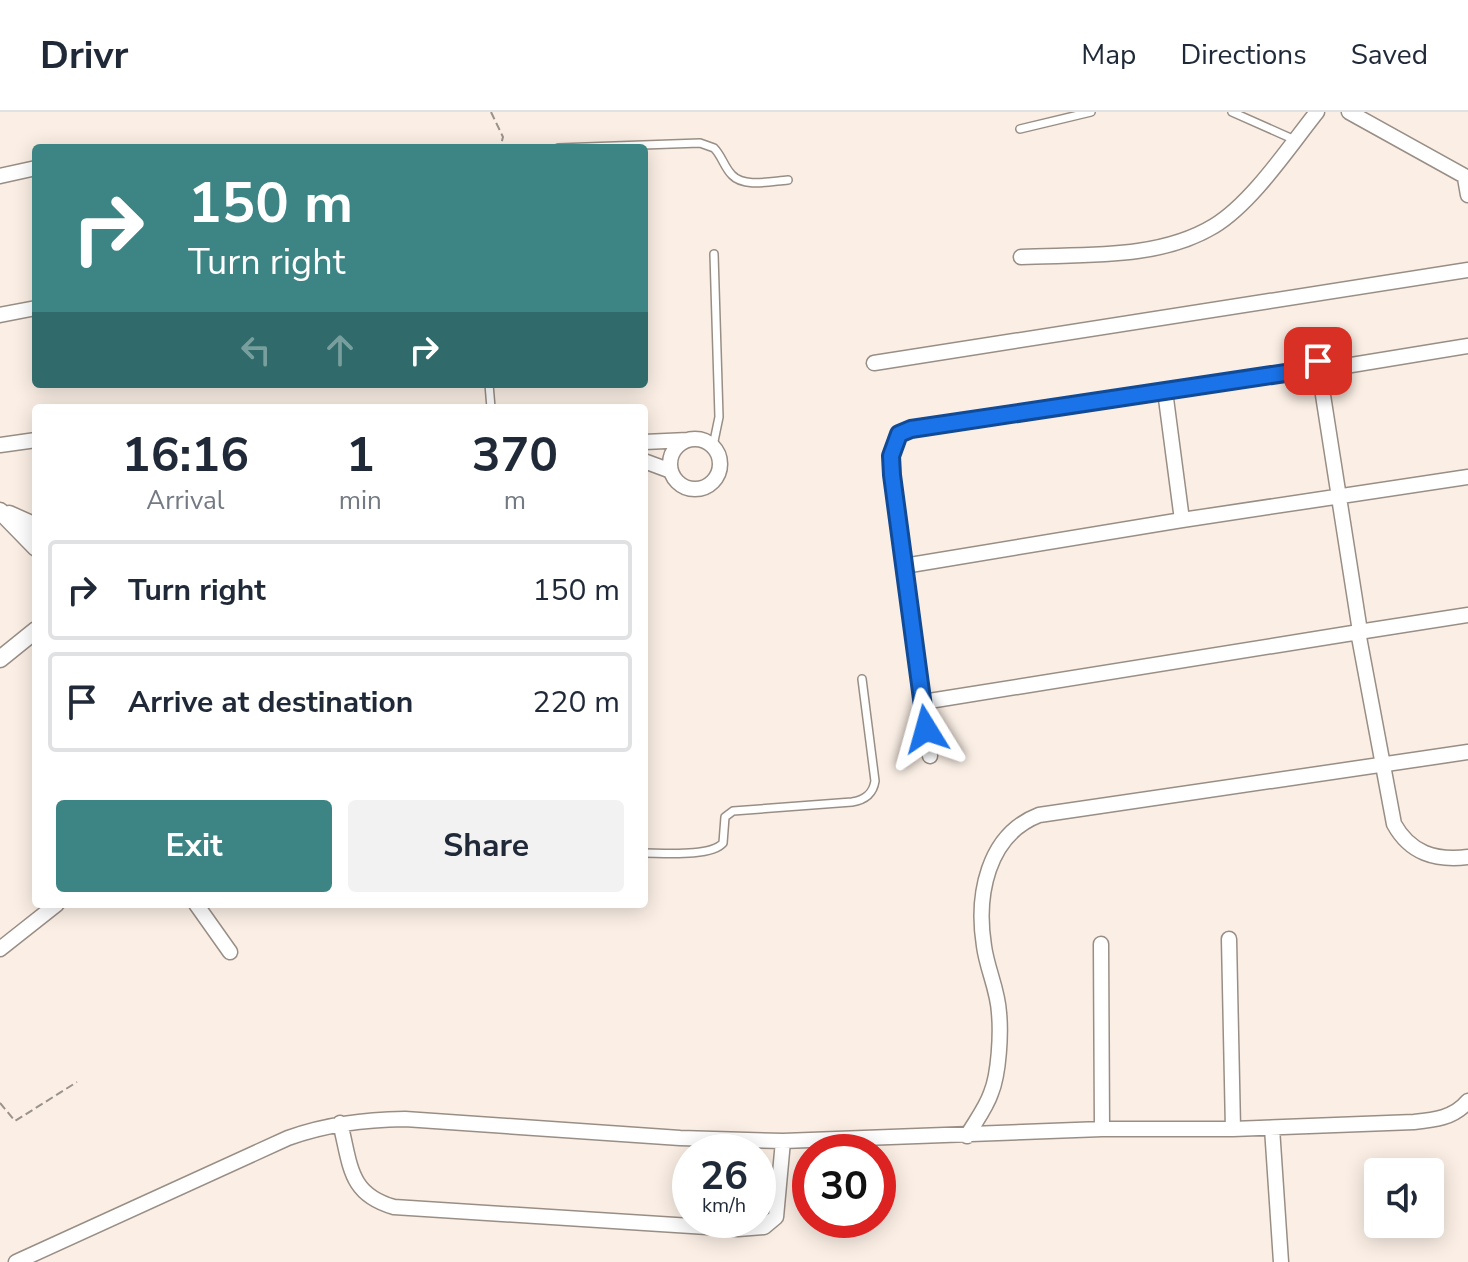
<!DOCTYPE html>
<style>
:root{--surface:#fff;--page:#f2f2f3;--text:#1f2937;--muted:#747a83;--line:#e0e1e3;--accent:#3d8585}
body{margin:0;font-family:"Nunito Sans",sans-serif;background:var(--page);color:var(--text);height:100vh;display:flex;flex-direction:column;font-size:30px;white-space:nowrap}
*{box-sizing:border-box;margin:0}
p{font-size:26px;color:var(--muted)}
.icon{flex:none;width:44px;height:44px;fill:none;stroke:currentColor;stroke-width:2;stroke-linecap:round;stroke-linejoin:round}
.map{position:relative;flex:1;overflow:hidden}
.side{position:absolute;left:32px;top:292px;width:616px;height:504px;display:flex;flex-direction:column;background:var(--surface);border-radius:8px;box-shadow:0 4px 20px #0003}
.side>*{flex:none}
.banner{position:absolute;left:32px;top:32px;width:616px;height:244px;border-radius:8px;box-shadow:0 4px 20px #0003;background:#3d8585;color:#fff;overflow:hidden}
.fabs{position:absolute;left:1364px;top:1046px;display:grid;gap:16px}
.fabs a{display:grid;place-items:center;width:80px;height:80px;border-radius:8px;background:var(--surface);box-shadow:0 4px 20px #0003;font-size:40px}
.speed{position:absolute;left:672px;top:1022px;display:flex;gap:16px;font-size:40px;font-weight:700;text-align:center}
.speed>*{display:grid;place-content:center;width:104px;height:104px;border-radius:50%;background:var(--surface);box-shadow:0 4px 20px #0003;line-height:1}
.speed small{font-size:20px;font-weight:400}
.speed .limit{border:12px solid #d22;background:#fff;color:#111}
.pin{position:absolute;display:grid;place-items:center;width:68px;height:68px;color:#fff;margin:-34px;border-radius:16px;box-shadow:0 4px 12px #0006}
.me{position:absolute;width:88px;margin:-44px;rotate:352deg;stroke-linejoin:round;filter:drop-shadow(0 0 6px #0008)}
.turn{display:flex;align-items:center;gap:28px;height:168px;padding:0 24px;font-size:36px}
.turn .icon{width:104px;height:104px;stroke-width:2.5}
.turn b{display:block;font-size:56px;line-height:68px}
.lanes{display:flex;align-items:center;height:76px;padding:0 24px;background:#0003;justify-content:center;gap:40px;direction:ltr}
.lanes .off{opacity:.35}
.eta{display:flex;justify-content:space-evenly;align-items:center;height:136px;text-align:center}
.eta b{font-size:48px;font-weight:700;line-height:56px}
.cta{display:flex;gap:16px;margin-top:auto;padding:16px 24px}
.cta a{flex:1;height:92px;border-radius:8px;background:var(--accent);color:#fff;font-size:32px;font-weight:700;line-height:92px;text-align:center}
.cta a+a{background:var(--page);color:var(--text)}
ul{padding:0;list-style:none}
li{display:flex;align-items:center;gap:24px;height:100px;margin:0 16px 12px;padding:0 8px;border:4px solid var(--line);border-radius:8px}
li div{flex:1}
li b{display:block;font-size:30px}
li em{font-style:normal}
header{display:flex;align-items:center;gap:48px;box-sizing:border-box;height:112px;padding:0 40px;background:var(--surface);border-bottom:2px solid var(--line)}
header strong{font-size:38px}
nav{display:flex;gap:44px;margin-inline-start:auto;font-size:28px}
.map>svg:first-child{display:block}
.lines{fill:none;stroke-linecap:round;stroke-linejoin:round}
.service-casing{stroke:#998e85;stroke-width:10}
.minor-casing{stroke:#998e85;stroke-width:17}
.tertiary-casing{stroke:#998e85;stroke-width:19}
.path{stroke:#9a928b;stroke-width:2;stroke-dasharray:8 4;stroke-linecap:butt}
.service{stroke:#fff;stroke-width:7}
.minor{stroke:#fff;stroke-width:14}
.tertiary{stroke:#fff;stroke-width:16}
.route-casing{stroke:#114b97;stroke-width:20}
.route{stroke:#1a73e8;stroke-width:14}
</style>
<header>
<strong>Drivr</strong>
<nav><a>Map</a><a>Directions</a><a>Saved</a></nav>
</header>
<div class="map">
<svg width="1468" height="1150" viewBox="0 0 1468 1150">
<rect width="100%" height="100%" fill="#fbefe5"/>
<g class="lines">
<defs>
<path id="service" d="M1232,0L1295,28
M1020,17L1091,0
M558,36L700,31L714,36C722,44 724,55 732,63C744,76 772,69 788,68
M489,272L491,296
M713,334L719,305L714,142
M644,741C663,741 711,745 723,731L725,705L733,699L852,690C865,688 873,682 875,669L862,567"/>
<path id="minor" d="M1349,0L1468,66
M0,64L36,56
M1465,66L1468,83
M1021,145C1083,142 1158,148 1214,114C1252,91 1289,35 1317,0
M0,203L36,196
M874,251L1468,158
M1327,257L1468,234
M1320,264L1359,513
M1165,279L1182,408
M670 352a25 25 0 1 1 50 0a25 25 0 1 1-50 0Z
M644,330L688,328
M0,333L36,328
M644,349L671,359
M904,454L1182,408L1468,365
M1365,519L1468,503
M1359,525L1394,712C1410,741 1435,749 1468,745
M923,590L1353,521
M930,644L892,363L891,344L899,322L911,317L1312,257
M196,792L230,840
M1229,827L1233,1017
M1101,832L1102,1017
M0,837L57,792
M340,1011C351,1053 348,1082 394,1095L738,1117L764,1115L776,1105L783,1029
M1272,1016L1281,1150
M967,1024C975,1010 986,996 991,981C999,962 1001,921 999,901C998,878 987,857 984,834C976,784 987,723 1039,703L1468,640
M16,1150L288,1026C327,1012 364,1008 405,1007L680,1026L783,1029L1102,1017H1233L1414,1010C1434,1008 1454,1006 1468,989"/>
<path id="tertiary" d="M0,399L36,436
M9,402L36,414
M0,547L36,518"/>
</defs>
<use href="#service" class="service-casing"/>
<use href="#minor" class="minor-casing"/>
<use href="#tertiary" class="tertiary-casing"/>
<path class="path" d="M491,0L503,25L500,36
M0,991L15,1009L77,970"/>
<use href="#service" class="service"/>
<use href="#minor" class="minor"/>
<use href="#tertiary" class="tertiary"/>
</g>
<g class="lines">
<defs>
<path id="route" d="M926,617L892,363L891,344L899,322L911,317L1312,257L1318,249"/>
</defs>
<use href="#route" class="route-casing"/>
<use href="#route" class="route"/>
</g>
</svg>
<div class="fabs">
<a><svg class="icon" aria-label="sound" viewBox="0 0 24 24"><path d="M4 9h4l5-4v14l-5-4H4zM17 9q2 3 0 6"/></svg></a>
</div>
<div class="speed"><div>26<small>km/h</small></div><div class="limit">30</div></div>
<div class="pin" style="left:1318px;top:249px;background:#d93025"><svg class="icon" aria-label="arrive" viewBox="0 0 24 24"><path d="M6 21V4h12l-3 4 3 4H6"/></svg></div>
<svg class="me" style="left:926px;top:617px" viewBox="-20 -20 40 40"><path d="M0-17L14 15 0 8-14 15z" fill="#1a73e8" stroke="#fff" stroke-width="4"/></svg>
<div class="banner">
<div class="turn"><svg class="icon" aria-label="right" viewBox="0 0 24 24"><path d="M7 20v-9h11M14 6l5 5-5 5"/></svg><div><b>150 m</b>Turn right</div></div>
<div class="lanes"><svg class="icon off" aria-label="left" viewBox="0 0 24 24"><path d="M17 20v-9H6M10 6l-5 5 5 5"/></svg><svg class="icon off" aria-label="ahead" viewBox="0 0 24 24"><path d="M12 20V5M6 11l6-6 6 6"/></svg><svg class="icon" aria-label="right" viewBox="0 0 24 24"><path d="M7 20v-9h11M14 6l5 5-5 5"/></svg></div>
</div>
<section class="side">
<div class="eta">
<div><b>16:16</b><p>Arrival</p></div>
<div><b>1</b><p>min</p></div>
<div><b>370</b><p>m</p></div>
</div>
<ul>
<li><svg class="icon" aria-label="right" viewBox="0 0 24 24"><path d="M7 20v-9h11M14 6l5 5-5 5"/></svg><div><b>Turn right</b></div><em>150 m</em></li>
<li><svg class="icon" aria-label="arrive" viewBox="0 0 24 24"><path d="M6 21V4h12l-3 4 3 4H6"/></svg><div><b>Arrive at destination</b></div><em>220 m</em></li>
</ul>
<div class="cta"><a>Exit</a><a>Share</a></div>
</section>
</div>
